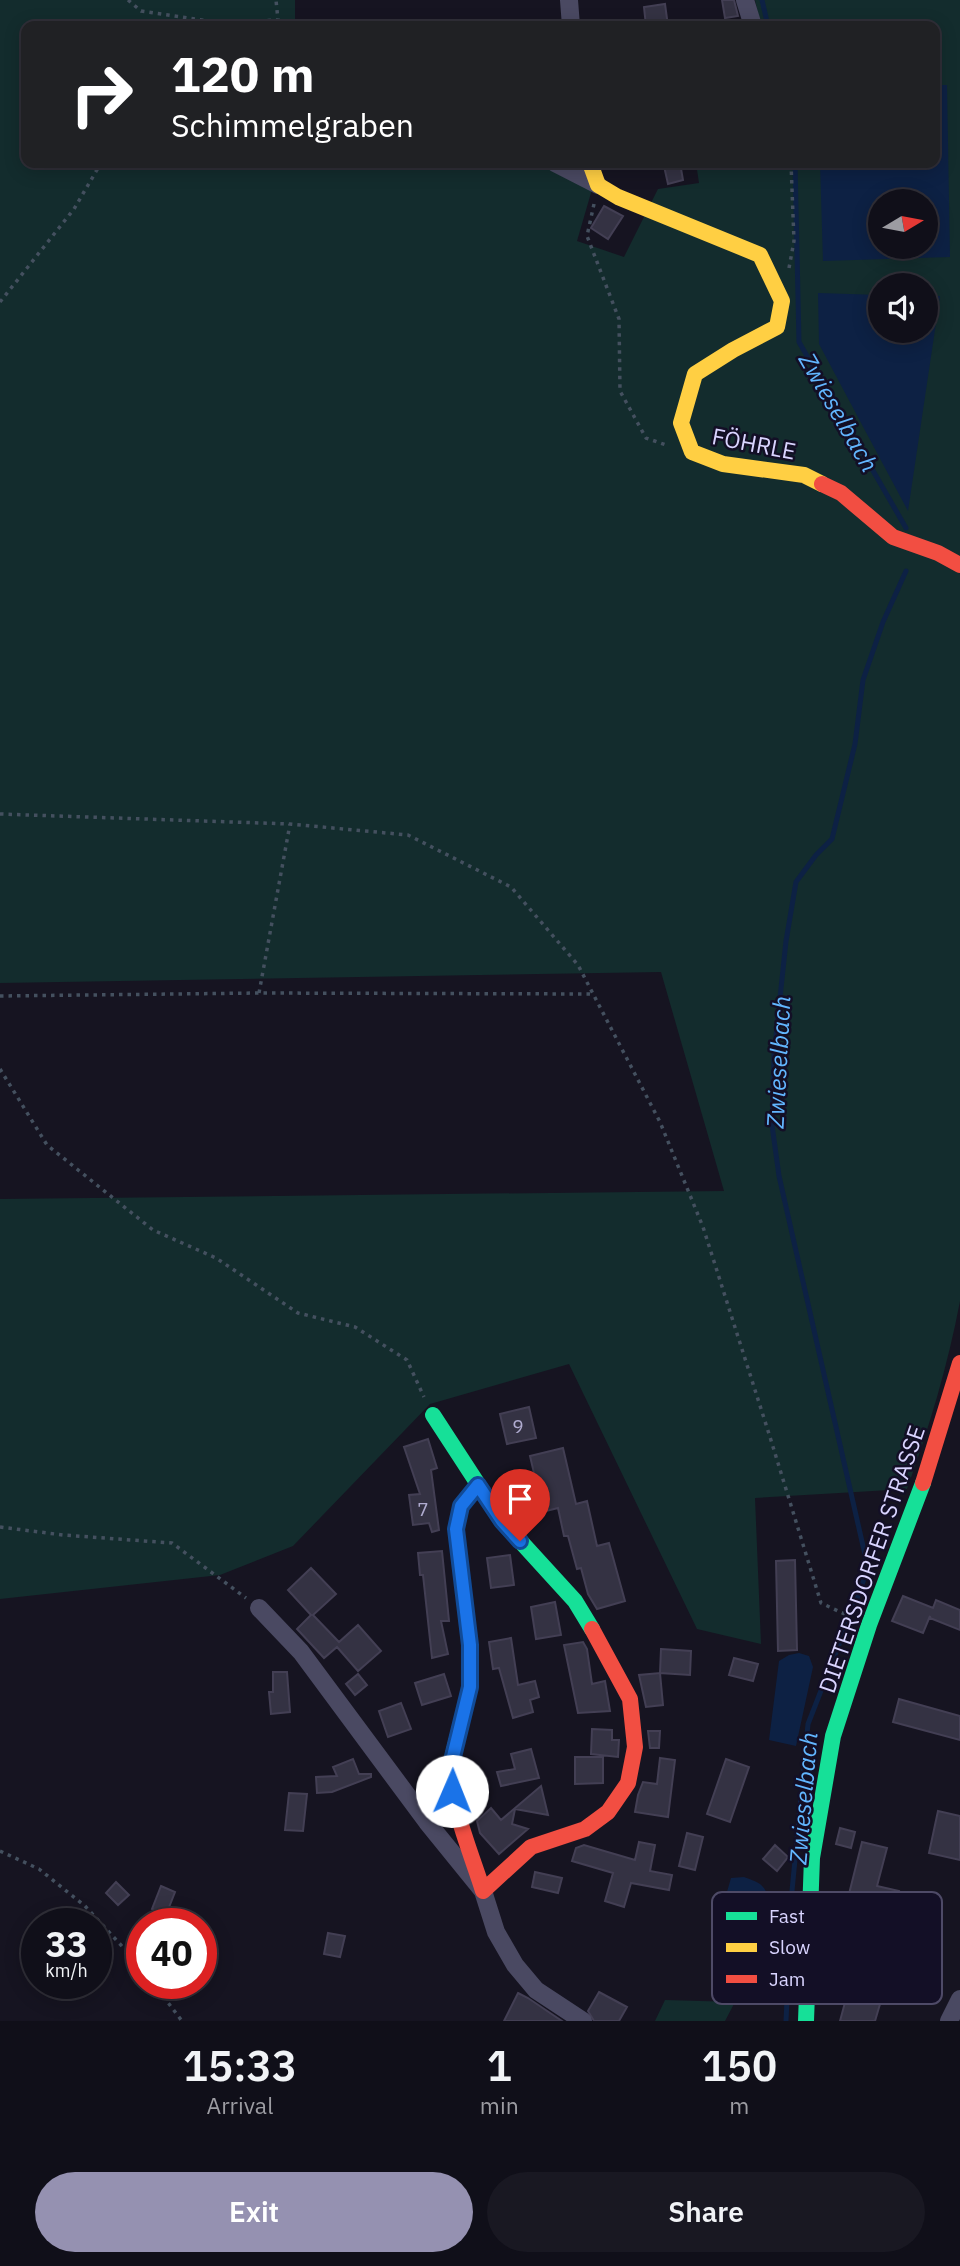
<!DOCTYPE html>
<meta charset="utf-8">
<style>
:root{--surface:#100f19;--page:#191822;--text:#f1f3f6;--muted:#9c9ca2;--line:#302f38;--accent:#9591b1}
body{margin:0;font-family:"IBM Plex Sans",sans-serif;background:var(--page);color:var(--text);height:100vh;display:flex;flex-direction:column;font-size:26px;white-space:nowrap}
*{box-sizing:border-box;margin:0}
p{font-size:23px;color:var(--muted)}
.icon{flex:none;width:38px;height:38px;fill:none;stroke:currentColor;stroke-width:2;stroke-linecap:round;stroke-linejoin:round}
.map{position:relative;height:2021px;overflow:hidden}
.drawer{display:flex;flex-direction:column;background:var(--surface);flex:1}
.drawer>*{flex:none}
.banner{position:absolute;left:21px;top:21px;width:919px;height:147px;border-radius:14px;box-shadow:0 4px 18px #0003,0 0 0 2px var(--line);background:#202124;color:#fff;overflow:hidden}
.needle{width:46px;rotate:80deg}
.fabs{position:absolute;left:868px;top:189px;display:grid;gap:14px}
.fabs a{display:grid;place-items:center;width:70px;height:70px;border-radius:50%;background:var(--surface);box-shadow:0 4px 18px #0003,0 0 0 2px var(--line);font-size:35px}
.speed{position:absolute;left:21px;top:1908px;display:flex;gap:14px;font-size:35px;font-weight:700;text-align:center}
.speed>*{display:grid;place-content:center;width:91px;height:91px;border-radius:50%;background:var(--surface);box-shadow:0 4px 18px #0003,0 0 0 2px var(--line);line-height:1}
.speed small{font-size:18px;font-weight:400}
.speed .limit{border:10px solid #d22;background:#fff;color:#111}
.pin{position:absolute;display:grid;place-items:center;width:60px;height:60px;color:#fff;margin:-72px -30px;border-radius:50% 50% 50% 0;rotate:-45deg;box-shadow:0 0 7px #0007}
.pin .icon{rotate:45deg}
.me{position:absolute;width:77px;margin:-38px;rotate:1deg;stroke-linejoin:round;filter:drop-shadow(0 0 5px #0008)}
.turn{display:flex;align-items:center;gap:24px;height:147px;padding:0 35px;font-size:32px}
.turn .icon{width:91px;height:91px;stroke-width:2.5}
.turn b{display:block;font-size:49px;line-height:60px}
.eta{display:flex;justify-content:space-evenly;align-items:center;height:119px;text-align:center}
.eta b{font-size:42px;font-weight:600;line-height:49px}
.action{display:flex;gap:14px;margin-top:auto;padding:14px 35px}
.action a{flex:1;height:80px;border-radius:42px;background:var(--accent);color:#fff;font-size:28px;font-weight:600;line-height:80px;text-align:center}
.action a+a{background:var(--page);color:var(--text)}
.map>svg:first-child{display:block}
.green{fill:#132c2d;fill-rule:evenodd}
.water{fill:#0d2144;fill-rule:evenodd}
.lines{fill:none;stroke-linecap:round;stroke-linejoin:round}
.stream{stroke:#0d2144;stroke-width:5}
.building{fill:#343243;stroke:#433f54;stroke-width:2}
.path{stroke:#44505f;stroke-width:3.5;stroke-dasharray:3.5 5;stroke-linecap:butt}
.street{stroke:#4a4962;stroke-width:18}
.fast{stroke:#16e098;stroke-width:16}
.slow{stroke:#ffcf43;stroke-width:16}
.jam{stroke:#f24e42;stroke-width:16}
.route-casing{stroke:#114b97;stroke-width:18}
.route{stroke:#1a73e8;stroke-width:12}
.labels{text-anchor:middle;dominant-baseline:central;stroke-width:5;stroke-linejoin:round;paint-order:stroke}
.number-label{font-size:19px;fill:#b0acd0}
.street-label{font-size:23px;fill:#d9d4ff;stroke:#130f26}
.water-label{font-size:24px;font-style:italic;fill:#62b6ff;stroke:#130f26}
.key{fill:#130f26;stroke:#4e4a67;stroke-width:2}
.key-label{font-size:19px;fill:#d9d4ff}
</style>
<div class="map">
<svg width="960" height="2021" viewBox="0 0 960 2021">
<rect width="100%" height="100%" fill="#161421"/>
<path class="green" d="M0,0H295V21L303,26H26V163H551L593,186L577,241L624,257L658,189L699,183L696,163H934V26H761L755,0H960V1301C948,1365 929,1428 907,1489L755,1498L761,1644L697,1629L569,1364L430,1404L293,1546L220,1575L0,1599V1199L724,1191L661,972L0,983ZM880,201H926V247H880ZM880,285H926V331H880Z
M665,2000L735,2002L725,2021H655Z"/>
<path class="water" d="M935,85H947L950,257L823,261L820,163H934ZM880,201H926V247H880Z
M818,293L880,295V331H926V296H940L908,511L819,344Z
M799,1653L809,1656L813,1667L796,1746L769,1740L779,1661L789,1655Z
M744,1877C749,1879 756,1881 760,1884C777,1897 772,1943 765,1961L713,1940L731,1878Z"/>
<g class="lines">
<path class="stream" d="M762,0L768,26
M795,163L799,342L906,528
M854,1607L868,1568L779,1176L772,1125L774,1055L786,941L796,882L816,855L832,839L855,744L863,680L883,622L906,571
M786,2021L792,1891L808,1724L847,1624"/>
</g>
<path class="building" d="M722,0H734L738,16L725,18Z
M665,4L668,26H646L644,7Z
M680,163L683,180L668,184L664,166Z
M604,206L623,216L608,239L591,228Z
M529,1407L536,1438L507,1444L500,1414Z
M428,1439L437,1468L431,1470L439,1530L432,1532L429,1523L413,1525L409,1495L420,1494L404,1447Z
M563,1448L576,1504L587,1501L597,1546L609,1543L625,1601L597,1609L588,1594L581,1568L577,1569L568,1536H564L558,1508L534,1514L531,1501L520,1503L517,1491L537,1486L530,1456Z
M442,1551L449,1621H441L448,1654L432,1658L423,1575H420L418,1553Z
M510,1555L514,1585L491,1588L487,1558Z
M795,1560L797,1650L778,1651L776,1561Z
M311,1568L336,1594L313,1615L339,1642L358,1625L381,1651L358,1671L337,1647L324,1658L297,1629L311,1615L288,1590Z
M903,1596L933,1608L936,1600L960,1610V1630L930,1618V1616L923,1633L892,1621Z
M555,1602L561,1635L536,1639L531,1607Z
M511,1638L518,1685L535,1681L539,1697L530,1700L533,1712L513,1718L499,1668L493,1669L489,1642Z
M583,1642L587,1649L592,1684L605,1681L610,1711L578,1713L564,1645Z
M661,1649L691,1651L690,1675L660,1673Z
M734,1658L758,1664L753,1681L729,1675Z
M273,1672H287L290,1712L271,1714L269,1692H273Z
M660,1673L663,1705L646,1707L639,1675Z
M358,1674L367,1685L355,1695L346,1684Z
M444,1674L451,1696L422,1705L415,1683Z
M899,1699L960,1716V1740L893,1722Z
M401,1703L411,1729L388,1737L379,1711Z
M592,1729L612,1730V1740H619L618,1757L591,1754Z
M648,1731H660L659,1748H650Z
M531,1749L539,1778L501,1786L497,1772L515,1769L511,1754Z
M575,1757H603V1783L575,1784Z
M660,1758L675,1760L668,1817L635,1812L638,1795L643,1782L657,1784Z
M353,1759L359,1774H371V1777L332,1792L317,1793L316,1777L337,1776L333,1767Z
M726,1759L749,1767L730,1822L707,1814Z
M541,1786L548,1815L515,1809L512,1824L528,1829L499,1854L480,1833L477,1821L491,1808L501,1820Z
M289,1793L307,1794L303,1831L285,1830Z
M938,1811L960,1816V1860L929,1853Z
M840,1828L855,1832L851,1848L836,1844Z
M687,1833L703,1837L695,1870L679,1866Z
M639,1842L655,1845L650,1871L672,1875L669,1890L631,1883L624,1907L605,1901L613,1873L572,1861L576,1848L584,1845L635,1860Z
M862,1842L887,1848L877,1886L899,1891L892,1921L845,1910Z
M775,1845L788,1857L777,1871L763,1859Z
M535,1872L562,1878L558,1893L532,1887Z
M116,1882L129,1895L118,1905L106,1893Z
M161,1886L175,1892L166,1915L152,1909Z
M328,1933L345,1936L340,1957L324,1954Z
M850,1984L883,1994L875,2021H840Z
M599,1992L627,2007L619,2021H594L588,2011Z
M518,1993L528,1998L562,2021H504Z"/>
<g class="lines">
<path class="path" d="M128,0L141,11L221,23L278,20L276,0
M276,21L289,26
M253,26L268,23
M594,204L587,236L619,319L620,391L646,438L666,445
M789,268L794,241L791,163
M0,302L74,209L101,163
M0,814L290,824L408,835L511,887L578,965L660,1122L703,1227L770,1437L821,1603L851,1617
M259,993L290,824
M0,996L259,993L592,994
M0,1069L47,1145L153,1230L216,1258L298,1313L355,1327L407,1360L424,1397
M0,1527L63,1535L172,1543L246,1598
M0,1851L39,1869L85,1906L142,1968
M153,1983L182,2021"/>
<path class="street" d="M569,0L571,26
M745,0L753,26
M555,163L598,185
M259,1608L301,1652L427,1822L483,1891L496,1932L515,1965L536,1990L583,2021
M949,2021L960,1999"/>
<path class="fast" d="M433,1415L502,1521L575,1601L592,1629
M806,2021L812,1858L833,1736L869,1625L923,1483"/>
<path class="slow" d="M590,163L598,185L618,197L760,255L782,301L777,327L733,350L695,374L681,423L692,452L723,464L804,475L822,484
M451,1763L470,1687V1645L456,1529L461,1506L478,1485"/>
<path class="jam" d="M822,484L841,493L893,537L938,553L960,565
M923,1483L960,1363
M451,1763C445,1791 474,1861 483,1891L531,1847L585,1829L608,1812L628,1783L635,1747L630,1699L592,1629"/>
</g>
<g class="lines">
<defs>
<path id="route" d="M452,1791L449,1773L470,1687V1645L456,1529L461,1506L478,1485L502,1521L520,1541"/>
</defs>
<use href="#route" class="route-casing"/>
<use href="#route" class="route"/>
</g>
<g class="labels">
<g class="number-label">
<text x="518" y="1426">9</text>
<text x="423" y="1509">7</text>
</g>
<g class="street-label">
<text transform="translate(754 443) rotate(11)">FÖHRLE</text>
<text transform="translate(871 1559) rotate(-71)">DIETERSDORFER STRASSE</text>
</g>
<g class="water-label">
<text transform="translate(839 412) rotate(60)">Zwieselbach</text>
<text transform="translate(778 1062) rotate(-87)">Zwieselbach</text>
<text transform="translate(803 1798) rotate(-85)">Zwieselbach</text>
</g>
</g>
<rect x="712" y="1892" width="230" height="112" rx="10" class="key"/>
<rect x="726" y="1912" width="31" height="8" fill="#16e098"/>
<rect x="726" y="1943" width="31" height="9" fill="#ffcf43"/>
<rect x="726" y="1975" width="31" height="8" fill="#f24e42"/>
<g class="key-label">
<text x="769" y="1923">Fast</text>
<text x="769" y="1954">Slow</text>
<text x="769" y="1986">Jam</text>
</g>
</svg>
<div class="fabs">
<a><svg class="needle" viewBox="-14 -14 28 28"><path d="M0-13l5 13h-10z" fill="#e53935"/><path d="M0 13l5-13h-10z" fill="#9c9ca2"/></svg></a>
<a><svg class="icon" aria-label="sound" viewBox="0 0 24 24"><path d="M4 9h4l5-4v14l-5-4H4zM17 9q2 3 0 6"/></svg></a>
</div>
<div class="speed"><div>33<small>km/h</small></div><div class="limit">40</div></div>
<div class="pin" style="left:520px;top:1541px;background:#d93025"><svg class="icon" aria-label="arrive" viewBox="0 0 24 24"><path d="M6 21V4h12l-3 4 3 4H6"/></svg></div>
<svg class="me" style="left:452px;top:1791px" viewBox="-20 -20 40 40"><circle r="19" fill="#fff"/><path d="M0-13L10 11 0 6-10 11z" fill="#1a73e8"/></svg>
<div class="banner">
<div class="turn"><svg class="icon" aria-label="right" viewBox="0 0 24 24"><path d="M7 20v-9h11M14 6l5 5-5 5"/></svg><div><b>120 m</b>Schimmelgraben</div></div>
</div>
</div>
<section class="drawer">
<div class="eta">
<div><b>15:33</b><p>Arrival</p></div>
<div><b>1</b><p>min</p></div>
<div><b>150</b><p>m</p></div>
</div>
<div class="action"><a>Exit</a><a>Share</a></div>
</section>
